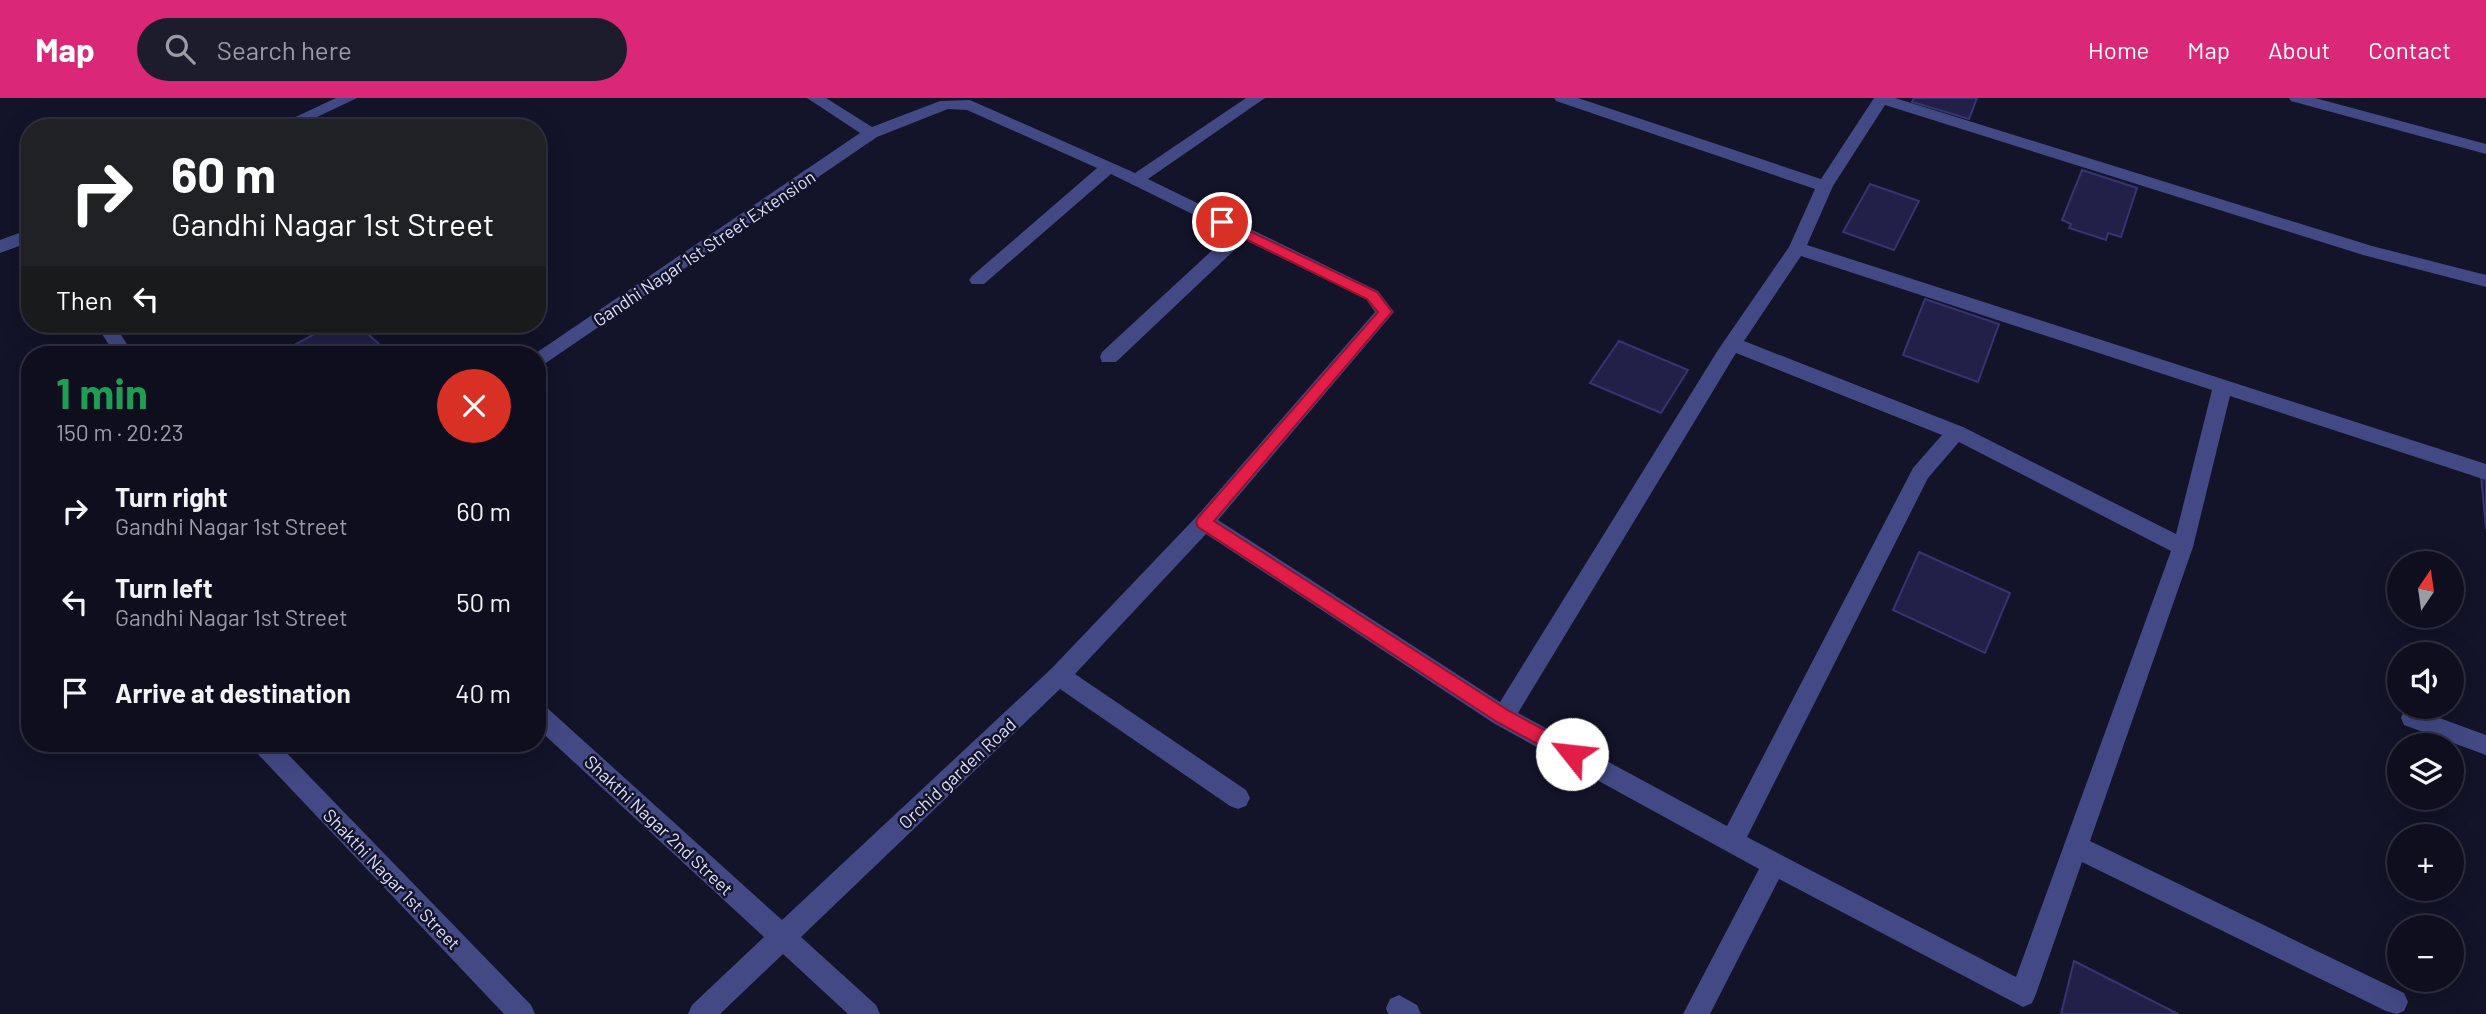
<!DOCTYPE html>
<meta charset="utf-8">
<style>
:root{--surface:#0e0e1f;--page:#1c1c2c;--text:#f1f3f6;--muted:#9b9ca4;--line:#2e2e3d;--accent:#db2777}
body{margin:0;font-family:Barlow,sans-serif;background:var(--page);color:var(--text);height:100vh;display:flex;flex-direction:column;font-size:26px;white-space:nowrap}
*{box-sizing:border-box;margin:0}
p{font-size:23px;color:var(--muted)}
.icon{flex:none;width:38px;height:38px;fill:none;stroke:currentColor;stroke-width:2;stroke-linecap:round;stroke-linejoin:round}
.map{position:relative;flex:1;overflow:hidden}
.sheet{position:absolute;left:21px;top:248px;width:525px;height:406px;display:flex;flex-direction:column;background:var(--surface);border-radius:28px;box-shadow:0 7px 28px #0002,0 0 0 2px var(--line)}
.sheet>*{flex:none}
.hud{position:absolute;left:21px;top:21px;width:525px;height:214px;border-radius:28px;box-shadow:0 7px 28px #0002,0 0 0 2px var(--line);background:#202124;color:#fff;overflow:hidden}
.needle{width:46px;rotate:13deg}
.fabs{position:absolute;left:2387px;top:453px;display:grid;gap:14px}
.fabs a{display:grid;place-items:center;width:77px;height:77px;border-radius:50%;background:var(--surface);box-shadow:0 7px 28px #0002,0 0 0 2px var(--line);font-size:35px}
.pin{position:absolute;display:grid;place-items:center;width:60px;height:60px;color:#fff;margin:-30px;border:4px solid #fff;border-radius:50%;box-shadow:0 2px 7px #0007}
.me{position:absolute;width:77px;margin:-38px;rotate:299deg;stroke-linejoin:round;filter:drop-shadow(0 0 5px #0008)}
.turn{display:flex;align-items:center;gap:24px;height:147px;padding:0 35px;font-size:32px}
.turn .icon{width:91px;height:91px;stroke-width:2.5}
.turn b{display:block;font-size:49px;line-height:60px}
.then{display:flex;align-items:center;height:66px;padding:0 35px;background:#0003;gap:14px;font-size:26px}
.round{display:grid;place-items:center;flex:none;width:74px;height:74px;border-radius:37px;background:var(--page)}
.headline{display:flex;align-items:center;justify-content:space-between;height:119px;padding:0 35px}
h1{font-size:42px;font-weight:700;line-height:52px;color:#1e9e55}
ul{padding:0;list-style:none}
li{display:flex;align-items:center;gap:21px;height:91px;padding:0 35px}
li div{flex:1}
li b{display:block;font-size:26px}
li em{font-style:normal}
header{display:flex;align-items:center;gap:42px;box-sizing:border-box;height:98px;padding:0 35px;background:var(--accent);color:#fff}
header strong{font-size:33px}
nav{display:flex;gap:38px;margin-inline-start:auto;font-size:24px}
.search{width:490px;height:63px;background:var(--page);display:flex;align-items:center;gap:18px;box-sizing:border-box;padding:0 24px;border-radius:38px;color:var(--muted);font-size:26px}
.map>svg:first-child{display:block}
.building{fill:#222048;stroke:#373472;stroke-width:2}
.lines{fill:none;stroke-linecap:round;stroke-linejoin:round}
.minor{fill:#424984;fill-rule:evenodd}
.route{fill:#e11d48;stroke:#92132f;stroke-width:2}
.labels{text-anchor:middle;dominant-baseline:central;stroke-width:5;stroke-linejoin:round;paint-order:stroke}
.street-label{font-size:18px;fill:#dddefc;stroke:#131329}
</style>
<header>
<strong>Map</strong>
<div class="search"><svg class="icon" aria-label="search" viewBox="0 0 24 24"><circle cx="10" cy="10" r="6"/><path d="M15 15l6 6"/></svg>Search here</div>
<nav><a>Home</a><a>Map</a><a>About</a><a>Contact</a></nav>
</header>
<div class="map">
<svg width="2486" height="916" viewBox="0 0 2486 916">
<rect width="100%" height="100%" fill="#131329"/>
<path class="building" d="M1914,0H1977L1969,21L1912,4Z
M2082,72L2137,90L2121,139L2108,135L2106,142L2069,130L2071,126L2062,122Z
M1870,86L1919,103L1894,152L1843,134Z
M1925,201L1999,226L1978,284L1903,257Z
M333,226H357L391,257H276Z
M1619,243L1688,272L1661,315L1590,285Z
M2481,377L2486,379V431Z
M1919,454L2010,495L1985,555L1893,512Z
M2074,863L2178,916H2061Z"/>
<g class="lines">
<path class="minor" d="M336,0H357L294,30H272Z
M807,0H826L872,29L940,3L970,2L1135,75L1246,0H1265L1148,81L1378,193L1394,214L1218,422L1500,604L1718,252L1789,149L1815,91L1556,3L1554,0H1578L1821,81L1874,0H1895L2372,148L2486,177V189L2363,157L1885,7L1833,88L1807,147L2486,366V382L2230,298L2193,449L2090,743L2404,895L2408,904L2404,913L2397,916L2386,913L2082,764L2036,896L2032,905L2023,909L1779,781L1710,916H1683L1759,771L1495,626L1206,436L1075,576L1246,692L1250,700L1246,708L1238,711L1230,708L1060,591L801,839L876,907L880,916H848L783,856L720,916H688L692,907L764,839L537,630V605L545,608L782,822L1051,571L1197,418L1375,214L1366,201L1245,142L1116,264H1102L1100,259L1102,254L1231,135L1111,76L984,186H972L969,182L972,178L1097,70L967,12L948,11L877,39L537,271V257H533L860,35ZM1801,158L2212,292L2176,436L1963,329L1744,243ZM1736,255L1942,337L1913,370L1727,728L1518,615ZM1959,344L2171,453L2016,879L1747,739L1928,380Z
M2289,0H2315L2486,46V56L2291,3Z
M30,131V144L0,155V142Z
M96,226H114L134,257H115Z
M2412,610L2486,637V657L2404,627L2401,620L2404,613Z
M252,646H278L531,907L535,916H504L255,653Z
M1399,897L1417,907L1421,916H1388L1386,910L1390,901Z"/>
</g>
<path class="route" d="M1222,120L1377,194L1392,214L1214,423L1509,613L1578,650L1580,656L1578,661L1572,664L1565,661L1497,624L1198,429L1196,424L1198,420L1378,214L1367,201L1217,127V121Z"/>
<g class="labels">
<g class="street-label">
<text transform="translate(704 150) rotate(-34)">Gandhi Nagar 1st Street Extension</text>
<text transform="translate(957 675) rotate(-43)">Orchid garden Road</text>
<text transform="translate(659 727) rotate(43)">Shakthi Nagar 2nd Street</text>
<text transform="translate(392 781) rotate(46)">Shakthi Nagar 1st Street</text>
</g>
</g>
</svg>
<div class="fabs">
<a><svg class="needle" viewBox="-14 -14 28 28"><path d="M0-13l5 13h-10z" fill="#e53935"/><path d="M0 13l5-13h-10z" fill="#9b9ca4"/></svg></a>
<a><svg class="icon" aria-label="sound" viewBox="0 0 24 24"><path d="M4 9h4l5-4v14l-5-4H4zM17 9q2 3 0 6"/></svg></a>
<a><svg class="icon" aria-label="layers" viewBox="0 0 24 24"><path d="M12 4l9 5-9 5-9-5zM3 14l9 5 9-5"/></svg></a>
<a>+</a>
<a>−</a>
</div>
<div class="pin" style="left:1222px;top:124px;background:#d93025"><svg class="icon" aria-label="arrive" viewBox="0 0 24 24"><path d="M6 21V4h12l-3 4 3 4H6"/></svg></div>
<svg class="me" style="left:1572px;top:656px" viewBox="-20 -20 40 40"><circle r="19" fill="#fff"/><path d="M0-13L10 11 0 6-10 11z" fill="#e11d48"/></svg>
<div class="hud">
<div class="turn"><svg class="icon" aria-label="right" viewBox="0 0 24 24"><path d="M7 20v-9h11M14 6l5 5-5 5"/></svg><div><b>60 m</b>Gandhi Nagar 1st Street</div></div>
<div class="then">Then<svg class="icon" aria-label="left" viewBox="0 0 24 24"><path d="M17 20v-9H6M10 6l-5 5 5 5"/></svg></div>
</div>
<section class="sheet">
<div class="headline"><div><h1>1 min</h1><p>150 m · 20:23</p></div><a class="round" style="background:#d93025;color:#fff"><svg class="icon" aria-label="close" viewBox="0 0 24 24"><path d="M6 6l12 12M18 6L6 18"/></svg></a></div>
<ul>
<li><svg class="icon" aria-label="right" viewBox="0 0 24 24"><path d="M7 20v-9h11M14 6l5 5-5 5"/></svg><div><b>Turn right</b><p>Gandhi Nagar 1st Street</p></div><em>60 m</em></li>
<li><svg class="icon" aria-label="left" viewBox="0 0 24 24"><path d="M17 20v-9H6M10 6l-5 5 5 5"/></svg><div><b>Turn left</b><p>Gandhi Nagar 1st Street</p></div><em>50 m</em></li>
<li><svg class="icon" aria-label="arrive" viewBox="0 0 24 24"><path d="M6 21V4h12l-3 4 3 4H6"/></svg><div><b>Arrive at destination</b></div><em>40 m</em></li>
</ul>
</section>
</div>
